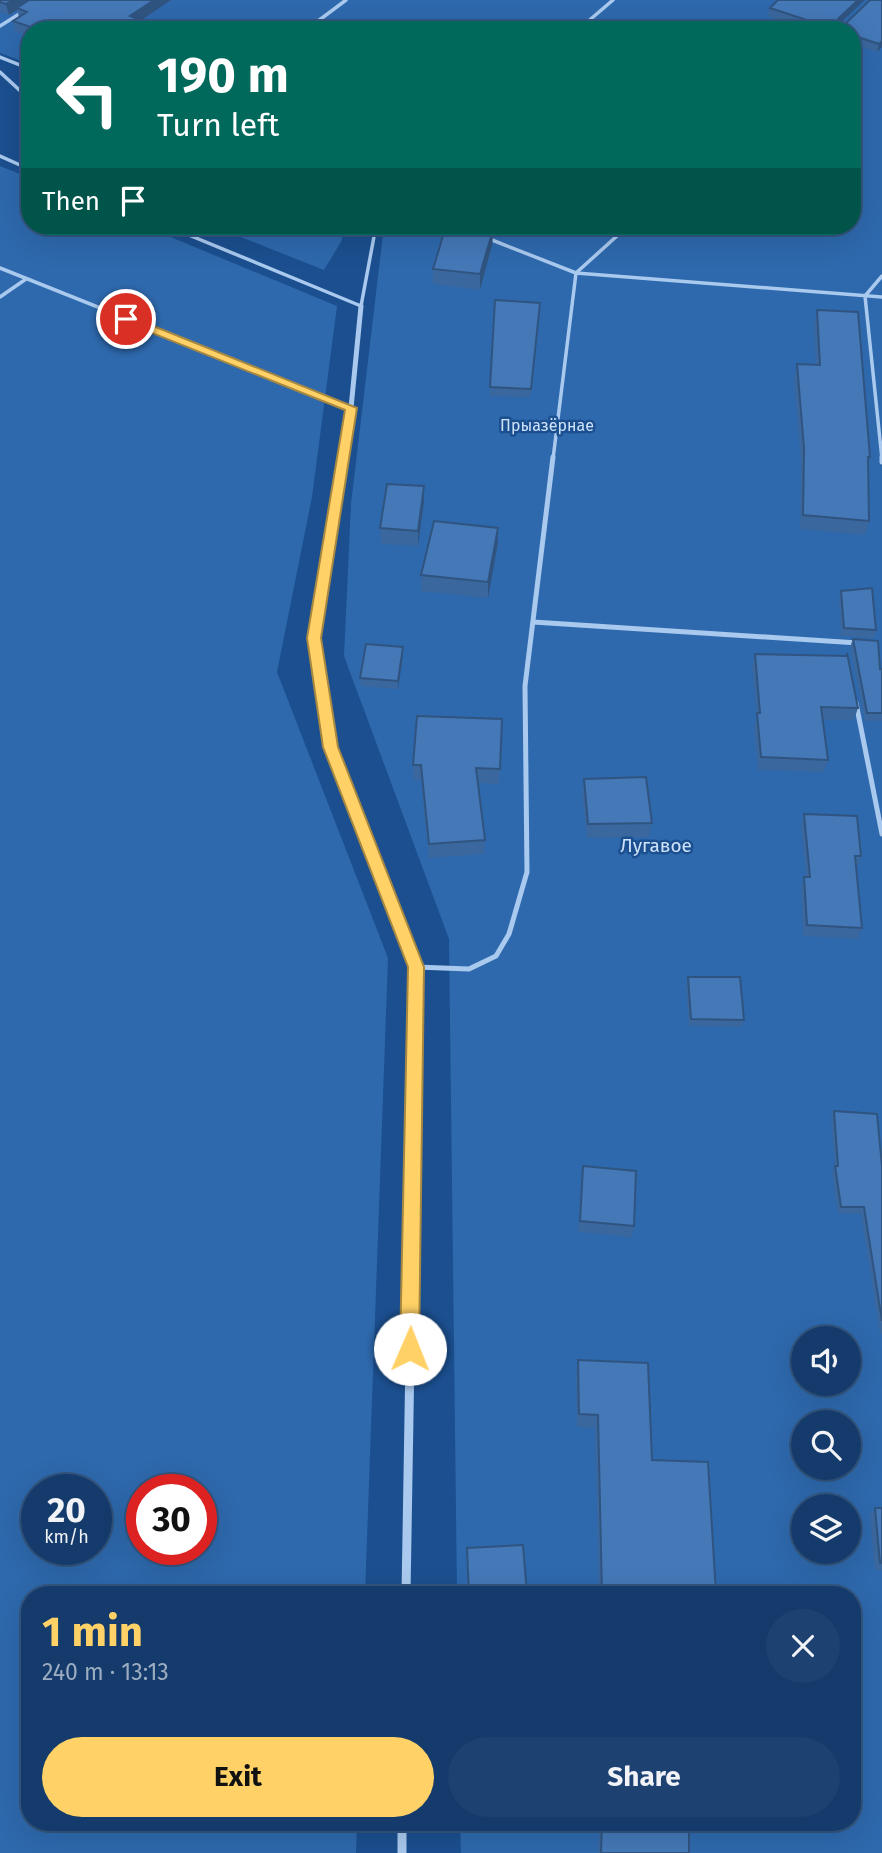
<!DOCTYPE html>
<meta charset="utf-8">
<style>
:root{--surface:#143b6b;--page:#1d4271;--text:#f1f3f6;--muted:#9dadc1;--line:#33557e;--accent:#ffd166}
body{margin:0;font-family:"Fira Sans",sans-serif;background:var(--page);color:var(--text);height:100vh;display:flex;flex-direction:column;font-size:26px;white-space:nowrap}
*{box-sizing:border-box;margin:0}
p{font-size:23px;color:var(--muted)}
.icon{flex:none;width:38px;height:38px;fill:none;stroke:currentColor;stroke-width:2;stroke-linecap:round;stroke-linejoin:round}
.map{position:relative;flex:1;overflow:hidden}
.side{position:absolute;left:21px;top:1586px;width:840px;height:245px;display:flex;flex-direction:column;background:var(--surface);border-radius:28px;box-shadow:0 7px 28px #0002,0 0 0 2px var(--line)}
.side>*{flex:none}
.hud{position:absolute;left:21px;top:21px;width:840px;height:214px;border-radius:28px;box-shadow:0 7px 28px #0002,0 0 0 2px var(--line);background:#00695c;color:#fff;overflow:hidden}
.tools{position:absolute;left:791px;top:1326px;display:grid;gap:14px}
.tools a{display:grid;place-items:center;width:70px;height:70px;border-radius:50%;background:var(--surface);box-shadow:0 7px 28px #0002,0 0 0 2px var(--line);font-size:35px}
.speed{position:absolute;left:21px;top:1474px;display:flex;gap:14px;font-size:35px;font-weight:700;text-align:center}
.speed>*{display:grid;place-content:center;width:91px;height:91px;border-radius:50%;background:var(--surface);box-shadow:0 7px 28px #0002,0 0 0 2px var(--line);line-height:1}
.speed small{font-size:18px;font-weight:400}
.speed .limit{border:10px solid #d22;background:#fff;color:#111}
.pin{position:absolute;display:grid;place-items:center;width:60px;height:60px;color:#fff;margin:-30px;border:4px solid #fff;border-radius:50%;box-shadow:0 2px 7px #0007}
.me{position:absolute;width:77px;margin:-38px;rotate:1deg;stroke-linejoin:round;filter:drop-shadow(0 0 5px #0008)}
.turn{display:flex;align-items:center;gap:24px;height:147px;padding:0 21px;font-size:32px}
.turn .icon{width:91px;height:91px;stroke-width:2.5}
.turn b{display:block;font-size:49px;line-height:60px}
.then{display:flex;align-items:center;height:66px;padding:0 21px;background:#0003;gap:14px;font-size:26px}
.round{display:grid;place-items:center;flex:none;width:74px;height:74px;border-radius:37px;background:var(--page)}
.overview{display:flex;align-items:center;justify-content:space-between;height:119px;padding:0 21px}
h1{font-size:42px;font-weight:700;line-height:52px;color:var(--accent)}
.button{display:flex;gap:14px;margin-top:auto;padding:14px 21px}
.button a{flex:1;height:80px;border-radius:42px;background:var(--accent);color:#111;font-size:28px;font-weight:700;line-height:80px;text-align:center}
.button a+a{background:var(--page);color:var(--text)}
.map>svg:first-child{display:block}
.green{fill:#2e69ad;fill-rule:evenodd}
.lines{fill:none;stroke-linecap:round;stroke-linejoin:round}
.lane-far1{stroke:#a9c9ee;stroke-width:3.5}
.lane{stroke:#a9c9ee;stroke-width:5}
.street-far2{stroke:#a9c9ee;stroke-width:5}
.street-far1{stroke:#a9c9ee;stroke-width:6}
.street{stroke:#a9c9ee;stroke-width:9}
.wall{fill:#3a679d}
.shaded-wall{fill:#305480}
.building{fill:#4478b7;stroke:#305480;stroke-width:2}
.route{fill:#ffd166;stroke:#a68842;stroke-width:2}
.labels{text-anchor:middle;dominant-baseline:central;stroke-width:5;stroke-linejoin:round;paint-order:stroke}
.far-park-label{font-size:16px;fill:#cfe3fa;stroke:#1b4f8f}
.park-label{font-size:19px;fill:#cfe3fa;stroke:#1b4f8f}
</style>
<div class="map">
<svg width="882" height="1853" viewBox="0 0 882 1853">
<rect width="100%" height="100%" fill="#1b4f8f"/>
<path class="green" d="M0,0H882V1853H461L460,1822H852V1594H457L449,939L344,656L351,504L384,226H852V30H30V64L0,53ZM803,1339H849V1384H803ZM803,1423H849V1468H803ZM803,1507H849V1552H803Z
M0,166L30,178V226H144L337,306L312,497L277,672L388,958L365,1594H30V1822H357L356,1853H0ZM37,1489H96V1549H37ZM142,1489H201V1549H142Z
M213,226H341L342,240L324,270Z"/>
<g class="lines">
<path class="lane-far1" d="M0,26L24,11
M306,30L346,0
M578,30L613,0
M0,57L30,69
M0,72L28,98V168
M0,156L29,169
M167,226L361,306L376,226
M487,238L576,273L882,297
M0,268L351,408
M0,297L26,279
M553,459L576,273L628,226
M882,459L865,296L882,276"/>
<path class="lane" d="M882,457V462
M533,622L858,643
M856,703L882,834
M416,967L469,969L496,956L509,934L527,872L525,686L553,457"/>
<path class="street-far2" d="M343,459L351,408L361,306"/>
<path class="street-far1" d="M343,457L314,638L330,747L416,967L414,1062"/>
<path class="street" d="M406,1594L415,1060
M402,1822V1853"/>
</g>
<path class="wall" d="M0,0H171L141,20L168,30H30V37L15,31L13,21L19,17L17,10L9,15L0,12Z
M882,0V47L877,52L852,43V30H810L768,16L770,8L838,25H844Z
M446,226H498L495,237L493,236L492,245L480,290L433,284V269Z
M495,300L540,303L530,397L490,396Z
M817,310L870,457L868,465L869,521L865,535L800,529L801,462L794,379L797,364L816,365L814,325Z
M424,501L418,546L381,544L380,528Z
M498,543L488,598L421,591V575Z
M841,591L876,630L874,638L841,636L839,599Z
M853,639L880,669H882V721H865L850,647Z
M847,653L858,708L854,720H823L828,760L824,772L758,770L754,726L757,715L752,666L755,654L846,656Z
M403,655L398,689L361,686L360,678Z
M502,719L499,784L478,783L485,840L484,854L429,858L421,780H413V765Z
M584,779L652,823L649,837L587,838L582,793Z
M804,814L861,856L858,867H856L862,928L858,939L803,936L801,888L804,877H806L801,826Z
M688,977L744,1020L742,1027L689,1026L686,984Z
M834,1111L882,1166V1334H880L861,1214L838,1213L832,1172L835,1166L831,1117Z
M583,1166L634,1226L632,1237L578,1232L581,1178Z
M578,1360L652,1460L716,1594H599L595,1428L577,1427L576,1374Z
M875,1508H882V1570H875L870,1515Z
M600,1822H689V1853H598Z"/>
<path class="shaded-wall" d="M14,0H34L17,8V10L9,15L6,4Z
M154,0H171L131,27L130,16Z
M858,0H865L836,27L838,19Z
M882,41V47L877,52L879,44Z
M493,230L492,245L480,290V274Z
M424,486V501L418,546V531Z
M498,528V543L488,598V582Z
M403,647V655L398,689V681Z"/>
<path class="building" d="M0,0H14L6,4L0,2Z
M29,0H154L130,16L168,30H39L13,21L27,12L17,8Z
M778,0H858L838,19V25H844L870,0H882V41L879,44L852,35V30H837L770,8Z
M446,226H484L493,230L480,274L433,269Z
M495,300L540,303L531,389L490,387Z
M817,310L858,312L870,457H868L869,521L803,515L804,448L797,364L820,365Z
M387,484L424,486L418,531L380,528Z
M434,521L498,528L488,582L421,575Z
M872,588L876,630L844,628L841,591Z
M853,639L878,641L880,669H882V713H867Z
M366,644L403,647L398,681L360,678Z
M847,653L858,708L821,707L828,760L761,757L757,713H760L755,654L847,656Z
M417,716L502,719L500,769L476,768L485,840L429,844L421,765H413Z
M646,777L652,823L588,824L584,779Z
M804,814L857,816L861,856H855L862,928L807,925L804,877H810Z
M688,977H740L744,1020L691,1019Z
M834,1111L877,1114L882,1166V1321L864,1207H841L835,1166H838Z
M583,1166L636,1171L634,1226L580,1221Z
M578,1360L648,1363L652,1460L708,1462L716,1594H602L598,1415L579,1414Z
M875,1508H882V1563H880Z
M523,1545L527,1594H469L467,1548Z
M602,1822H689V1853H601Z"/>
<path class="route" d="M126,315L357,408L321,638L338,747L424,967L419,1349L416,1355L410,1358L403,1355L400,1349L408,967L323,747L307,638L345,410L122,321L120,319Z"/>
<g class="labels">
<g class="far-park-label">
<text x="547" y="425">Прыазёрнае</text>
</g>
<g class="park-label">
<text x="656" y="845">Лугавое</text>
</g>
</g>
</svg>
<div class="tools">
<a><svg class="icon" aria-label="sound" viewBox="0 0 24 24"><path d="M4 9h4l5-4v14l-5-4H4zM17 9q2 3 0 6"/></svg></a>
<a><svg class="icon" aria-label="search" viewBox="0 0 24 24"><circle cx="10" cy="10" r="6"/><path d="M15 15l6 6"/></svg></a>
<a><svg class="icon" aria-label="layers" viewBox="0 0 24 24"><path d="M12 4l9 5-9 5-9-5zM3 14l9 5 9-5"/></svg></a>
</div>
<div class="speed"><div>20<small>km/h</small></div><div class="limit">30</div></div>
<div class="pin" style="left:126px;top:319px;background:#d93025"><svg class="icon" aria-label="arrive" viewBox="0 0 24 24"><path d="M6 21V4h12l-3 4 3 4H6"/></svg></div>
<svg class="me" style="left:410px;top:1349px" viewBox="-20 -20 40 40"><circle r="19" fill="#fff"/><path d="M0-13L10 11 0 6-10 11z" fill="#ffd166"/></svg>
<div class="hud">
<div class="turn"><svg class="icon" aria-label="left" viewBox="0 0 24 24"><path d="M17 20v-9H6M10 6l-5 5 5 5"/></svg><div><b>190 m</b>Turn left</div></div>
<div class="then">Then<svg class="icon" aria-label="arrive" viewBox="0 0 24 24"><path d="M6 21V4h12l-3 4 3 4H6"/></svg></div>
</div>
<section class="side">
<div class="overview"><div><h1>1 min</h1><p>240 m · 13:13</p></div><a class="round"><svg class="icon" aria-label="close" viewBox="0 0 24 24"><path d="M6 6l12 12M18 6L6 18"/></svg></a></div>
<div class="button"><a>Exit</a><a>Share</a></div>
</section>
</div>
